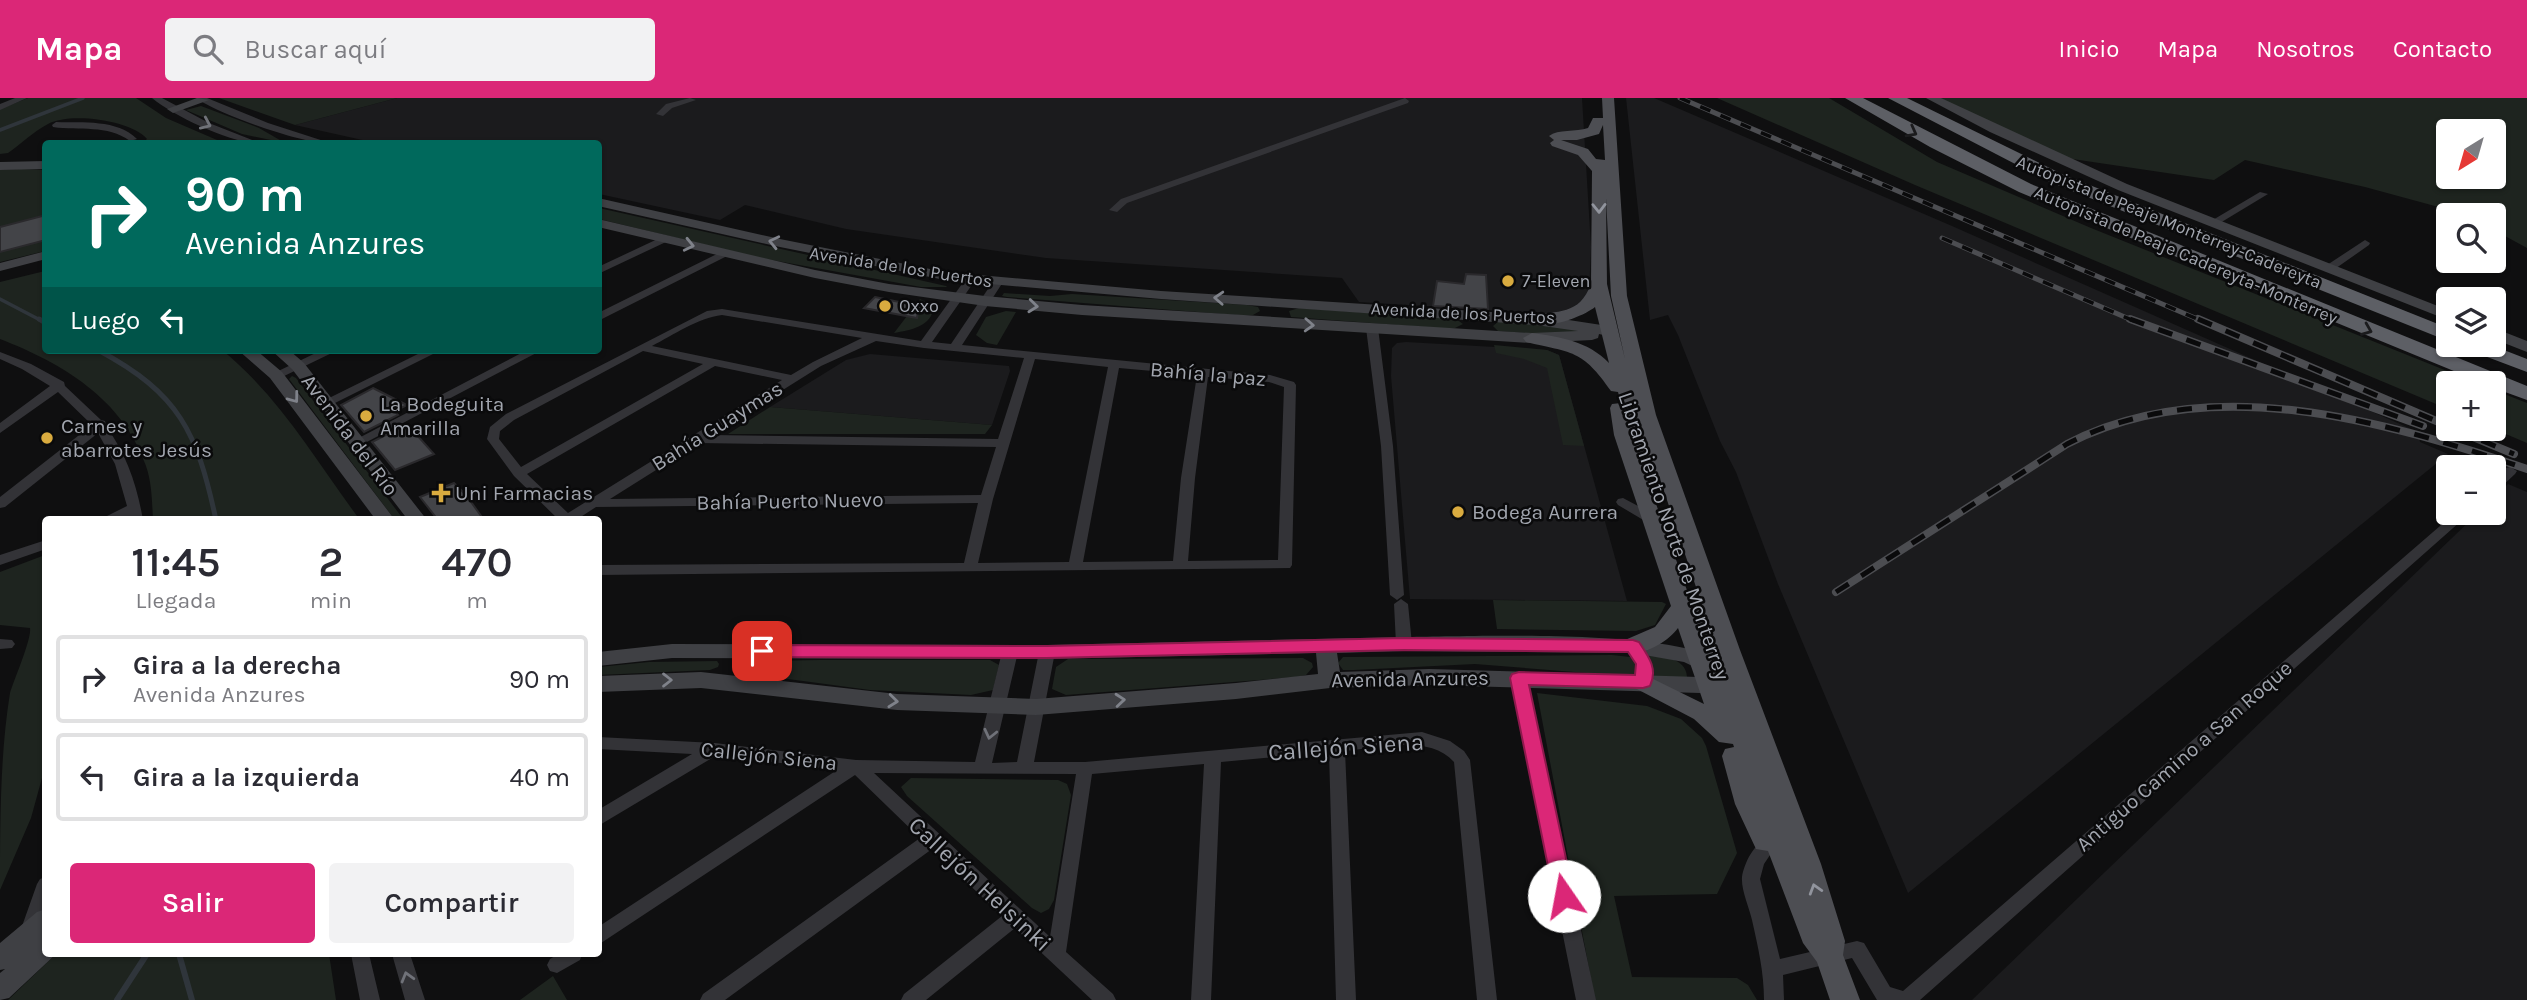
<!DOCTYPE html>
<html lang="es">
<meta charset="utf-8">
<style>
:root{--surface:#fff;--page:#f2f2f3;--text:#2b2b33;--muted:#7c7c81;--line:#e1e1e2;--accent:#db2777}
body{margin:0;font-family:Karla,sans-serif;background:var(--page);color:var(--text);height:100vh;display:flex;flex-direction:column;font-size:26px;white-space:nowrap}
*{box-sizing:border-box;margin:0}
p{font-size:23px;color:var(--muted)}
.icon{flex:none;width:38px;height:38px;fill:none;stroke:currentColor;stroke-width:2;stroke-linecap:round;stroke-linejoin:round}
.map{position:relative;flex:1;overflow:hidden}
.sheet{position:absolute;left:42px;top:418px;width:560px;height:441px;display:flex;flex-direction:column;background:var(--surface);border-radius:7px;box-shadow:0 2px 5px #0004}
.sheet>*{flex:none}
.hud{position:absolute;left:42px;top:42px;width:560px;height:214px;border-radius:7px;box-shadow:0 2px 5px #0004;background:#00695c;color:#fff;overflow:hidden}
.needle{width:46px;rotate:217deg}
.buttons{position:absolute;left:2436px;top:21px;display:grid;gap:14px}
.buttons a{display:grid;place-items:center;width:70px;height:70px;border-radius:7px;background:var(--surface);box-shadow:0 2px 5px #0004;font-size:35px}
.pin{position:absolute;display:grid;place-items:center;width:60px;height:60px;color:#fff;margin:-30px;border-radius:14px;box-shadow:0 4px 10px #0006}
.me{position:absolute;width:77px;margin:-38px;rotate:348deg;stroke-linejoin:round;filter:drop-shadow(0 0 5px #0008)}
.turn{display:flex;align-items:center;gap:24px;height:147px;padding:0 28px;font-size:32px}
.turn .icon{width:91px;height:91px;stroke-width:2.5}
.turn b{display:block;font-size:49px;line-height:60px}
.then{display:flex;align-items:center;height:66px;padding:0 28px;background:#0003;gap:14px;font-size:26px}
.eta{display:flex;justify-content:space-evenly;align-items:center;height:119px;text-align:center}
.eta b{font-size:42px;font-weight:600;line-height:49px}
.button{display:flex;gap:14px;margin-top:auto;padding:14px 28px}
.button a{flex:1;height:80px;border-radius:7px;background:var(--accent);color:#fff;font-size:28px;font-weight:600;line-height:80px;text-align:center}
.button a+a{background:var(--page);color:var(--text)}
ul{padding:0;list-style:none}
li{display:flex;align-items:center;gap:21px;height:88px;margin:0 14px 10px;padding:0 14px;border:4px solid var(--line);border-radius:7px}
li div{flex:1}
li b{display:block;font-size:26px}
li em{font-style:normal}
header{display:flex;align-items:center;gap:42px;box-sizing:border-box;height:98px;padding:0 35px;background:var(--accent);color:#fff}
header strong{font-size:33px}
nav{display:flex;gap:38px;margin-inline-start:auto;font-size:24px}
.search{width:490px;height:63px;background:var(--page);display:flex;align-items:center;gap:18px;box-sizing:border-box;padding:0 24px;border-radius:7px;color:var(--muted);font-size:26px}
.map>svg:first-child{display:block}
.built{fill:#1b1b1d}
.green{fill:#1e241f;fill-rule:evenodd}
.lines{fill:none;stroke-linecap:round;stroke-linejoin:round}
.stream-far2{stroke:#2f353b;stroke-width:3.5}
.stream-far1{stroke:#2f353b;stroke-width:5}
.stream{stroke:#2f353b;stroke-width:6}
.building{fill:#434448;stroke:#2a292c;stroke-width:2}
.street{fill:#333337;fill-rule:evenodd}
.secondary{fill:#3f4044;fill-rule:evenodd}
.primary{fill:#4d4e53;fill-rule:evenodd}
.highway{fill:#5d5f65;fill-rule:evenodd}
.rail-far1-casing{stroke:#4c4d51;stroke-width:5}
.rail-casing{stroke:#4c4d51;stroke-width:8}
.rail-far1{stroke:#0a0a0b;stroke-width:3.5;stroke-dasharray:11;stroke-linecap:butt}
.rail{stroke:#0a0a0b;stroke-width:5;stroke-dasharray:15;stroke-linecap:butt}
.oneway{stroke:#707279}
.oneway2{stroke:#1b1b1d}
.oneway3{stroke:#91949d}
.oneway4{stroke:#7f828a}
.route{fill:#db2777;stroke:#8e194d;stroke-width:2}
.poi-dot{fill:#d9ab3f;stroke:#0a0a0b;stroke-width:2.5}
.labels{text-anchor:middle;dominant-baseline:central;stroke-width:5;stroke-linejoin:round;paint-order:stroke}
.far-street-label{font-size:18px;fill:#a2a6af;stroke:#0a0a0b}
.far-poi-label{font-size:18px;fill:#a2a6af;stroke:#0a0a0b;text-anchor:start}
.street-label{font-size:21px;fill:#a2a6af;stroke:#0a0a0b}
.poi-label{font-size:21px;fill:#a2a6af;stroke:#0a0a0b;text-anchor:start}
.near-street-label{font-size:24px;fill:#a2a6af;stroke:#0a0a0b}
</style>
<header>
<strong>Mapa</strong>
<div class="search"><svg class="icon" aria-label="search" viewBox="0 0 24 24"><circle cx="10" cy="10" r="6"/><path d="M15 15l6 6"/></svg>Buscar aquí</div>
<nav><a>Inicio</a><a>Mapa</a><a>Nosotros</a><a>Contacto</a></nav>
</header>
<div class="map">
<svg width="2527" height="902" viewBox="0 0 2527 902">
<rect width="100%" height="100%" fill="#0f0f10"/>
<path class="built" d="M397,0H1582L1591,149L1589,196L1580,209L1555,216L1359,204L1342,180L1046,160L846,131L745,107L720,122L599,96L598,46L376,45L295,27Z
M1626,0H1654L1952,128L2282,274L2278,279L2359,308L2418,334L2420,344L2448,356L1908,795L1778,486L1736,374L1720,343L1678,237L1668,217L1650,222Z
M1406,244L1547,252L1559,257L1627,503L1410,501L1391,278L1392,250L1397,245Z
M870,256L1009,268L1010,273L992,327L770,309L846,262Z
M2508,386L2527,394V902H1972L2478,415H2494V399Z"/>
<path class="green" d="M28,0H136L166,20L224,45H142L147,41C131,22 70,14 48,26C34,33 21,46 8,55L0,56V11Z
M219,0H397L295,27Z
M1717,0H1829L1937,64L2091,130L2477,285H2448V311L1915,87Z
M1940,0H2527V150L2494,132V117H2468L2365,89L2245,62L2214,82L2059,59ZM2448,33H2494V79H2448Z
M201,8L259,30L285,45L242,36L186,12Z
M21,71L45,72V117L0,129V72Z
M599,110L946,188L947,189H921L760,160L599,121Z
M45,142V153L0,164V154Z
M45,173L46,252H222C280,299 316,363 360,422H153C152,404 152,385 146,368C123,301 62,265 0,241V184Z
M1004,195L1050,198L1072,196L1247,207L1258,209L1260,213L1253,217H1236L1007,199L1002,198Z
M920,201L934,208C932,229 910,232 894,235Z
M1299,210L1456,221L1463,226L1455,230H1438L1291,219L1289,213Z
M1006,213L1016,214L997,247L987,245L976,237L986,219Z
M1499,223L1572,228L1579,233L1570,238L1498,233L1493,228Z
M1494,247L1547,252L1559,257L1584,348L1563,347L1547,270L1524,261L1496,255Z
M292,278L296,280L404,422H395L289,281Z
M2494,292L2527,305V345L2494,331Z
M770,309L992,327L985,336H728Z
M45,457V669L31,720L0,792C0,727 0,656 10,595C14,582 32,540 30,530L0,527V474Z
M1493,502L1662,504L1666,506L1655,527L1636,533L1497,531Z
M1612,557L1630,559L1638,566V572L1632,578H1625L1475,566L1354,572H1343L1338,565L1343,559H1350Z
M1645,557C1661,560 1686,558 1687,579L1649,580L1653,568Z
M1303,560L1312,565L1313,569L1306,577L1296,579L1066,597L1052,591L1056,569L1068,561Z
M819,562H990L999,567L993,592L971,597L870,592L750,576L743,570L748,564L755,563Z
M717,563L719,566L718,569L710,572L599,577V569L649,564Z
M1537,595L1647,608L1681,621L1702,640L1706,648L1737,755L1717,796L1614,798L1632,879L1737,880L1748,887L1757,902H1595Z
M911,680L1058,682L1067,686L1071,697L1054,802L1049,811L1041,815L1032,810L907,698L901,689Z
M56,856H329L336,902H8Z
M553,878L567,902H520Z"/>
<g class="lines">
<path class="stream-far2" d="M0,32L83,0
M0,201L42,223"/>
<path class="stream-far1" d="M39,221L46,225
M98,252C180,296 197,334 216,422"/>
<path class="stream" d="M179,856L192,902
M117,902L147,856"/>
</g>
<path class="building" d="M46,117V142L0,154V129Z
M1466,176L1486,177L1488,211L1433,208L1437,183L1464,186Z
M875,199L919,208L917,220L864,210Z
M373,290L407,307L395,313L398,317L364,334L341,307Z
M407,326L434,356L395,372L372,344Z
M454,385L466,397L484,422H438L420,399Z"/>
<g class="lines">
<path class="street" d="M15,0H27L0,12V6Z
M152,0H162L209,25L262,46C233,46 175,19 152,0Z
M196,0H207L268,25L333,46C303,46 220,17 196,0Z
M690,0L696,2L672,10L663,18L656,16L666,6Z
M1405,0L1409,3L1408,5L1127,105L1117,114L1109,112L1121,101Z
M56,24C83,25 117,21 137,41L130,43C107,26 80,33 53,29L52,27Z
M2260,94L2268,96L2215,128L2206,126Z
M664,138L668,139V143L598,176V169Z
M2365,142L2370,145L2369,147L2332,173H2324V169Z
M725,152L729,153V157L598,223V215Z
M971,178L976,181L932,244L951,246L994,182L998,181L1003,184L962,247L1270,277L1294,284L1296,287L1292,467L1290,470L598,477V467L964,465L978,405L596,409L576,422H559L514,378L487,341L490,329L506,316L707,213L722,211L921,243L967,179ZM722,217L862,240L813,264L791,277L652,248C673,237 698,220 722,217ZM876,243L924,250L1024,260L998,341L711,337L821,268ZM643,253L703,266L521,369L499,341L500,333L514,322ZM1035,261L1108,269L1069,464L978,465L993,401ZM715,268L782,282L568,415L527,376ZM1119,270L1197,277L1181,380L1173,463L1083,464ZM1208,279L1269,284L1284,289L1278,462L1188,463L1195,380ZM699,345L996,349L981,397L610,401Z
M2497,193L2502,196L2500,213L2494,216V201H2491L2493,194Z
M1372,227L1378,230L1393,348L1404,497L1397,502L1390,497L1381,348L1366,230Z
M322,252H338L280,280H272L270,277Z
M426,252H441L331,307H323L321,304Z
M527,252H542L363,346H355L353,343Z
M0,254L31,266L64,284L65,288L101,322L105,323L106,328C127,357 137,388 143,422H129L128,418L119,422H99L127,408L115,366L98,335L5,409L0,410V399L92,327L58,294L0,335V325L50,288L22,271L0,261Z
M2510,369L2517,373L2515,376L2499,391L2494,392V381L2505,370Z
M1623,400L1655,417L1657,420L1655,423H1645L1618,407L1616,404L1618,401Z
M2455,415H2470L1920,902H1877L1852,860L1783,877L1784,902H1764C1764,874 1758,849 1752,822C1749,809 1741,792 1742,779C1744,765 1757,737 1773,743L1776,748L1764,766L1760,781L1780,861L1857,843L1864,845L1890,889L1903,893Z
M46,442V451L0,467V457Z
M1401,501L1408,506L1412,546L1409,550H1399L1396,546L1394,506Z
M0,541L12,542L15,546L12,550L0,551Z
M1010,549L1015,550L1018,554L992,665L1017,664L1039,554L1042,550H1052L1055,554L1034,664H1085L1422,634L1450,643L1464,653L1470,662L1497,902H1477L1454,664C1428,636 1380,650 1345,653L1356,902H1336L1329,654L1221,664L1211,902H1191L1204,666L1092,676L1066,854L1113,896L1116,902H1092L1015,830L926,902H901L904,896L1002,818L932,751L725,902H700L703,896L920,740L855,677L598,847V829L837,672L717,657L598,728V712L692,656L598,651V639L715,645L856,662L975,664L1002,554L1005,550ZM874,675L1076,676L1050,839Z
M1519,574L1525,576L1527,580L1596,902H1576L1511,580L1513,576Z
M46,779V813L37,837L30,839L23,837L21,831L37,786L40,781Z
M351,856H369L380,902H360Z
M392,856H410L425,902H405Z
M558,856H582L580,862L557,875L550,873L547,867L550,861Z"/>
<path class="secondary" d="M197,0L209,2L173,15L167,11Z
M1926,0H1941L2127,86L2448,212V222L2118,92L1990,34Z
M46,63V71L0,72V64Z
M598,100L780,141L945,174L1161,193L1536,217L1608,228L1616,233L1608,238L1599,236L1598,240L1592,242L1532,245L1082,217L985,208L889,194L815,180L598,129V121L815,172L889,186L985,198L1082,207L1532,235L1578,233L1536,227L1161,201L945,182L780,149L598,108Z
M46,153V161L0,173V165Z
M2494,230L2527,243V254L2494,241Z
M238,252H256L282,274L395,422H376L270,280Z
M271,252H289L304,265L427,422H408L292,271Z
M1404,539C1459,539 1704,528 1730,572L1723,587L1700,595L1429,587L1330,590L1236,601L1036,617L897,612L701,590L598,594V578L701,574L897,596L1036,601L1236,585L1318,576L1316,555L1047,561L672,560L598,568V554L672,546L1047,547ZM1404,553L1633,555L1684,564L1707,575L1699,579L1429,571L1340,574L1337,555Z
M46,811V856L55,857L9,900L0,902V875L5,871L0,872V845L37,814Z"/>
<path class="primary" d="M1602,0H1614L1627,198L1656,317L1740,552L1821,766L1845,843L1843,857L1860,902H1830L1817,864L1803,845L1768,753L1756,751L1735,706L1722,658L1725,651L1734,649L1733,646L1719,644L1694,621L1635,590L1631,584L1635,578L1643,576L1704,606L1678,530C1668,544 1642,559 1625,554L1622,548L1625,542L1655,529L1671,508L1614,337L1610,310L1612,306L1621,305L1618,294L1611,293C1582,251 1572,255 1526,244L1523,240L1532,235C1560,239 1588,243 1609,265L1595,209C1583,219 1540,235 1528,222L1530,218C1558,212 1579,218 1591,186L1592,73L1578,57L1552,48L1550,45L1554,42L1549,38C1558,31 1576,34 1588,30L1593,20H1603ZM1603,27L1605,62L1596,61L1588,51L1561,42H1577L1599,36ZM1606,100L1611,198L1625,261L1607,186ZM1646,378H1659L1702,507L1693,509Z"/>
<path class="highway" d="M1845,0H1863L2031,86L2527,288V302L2494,290V285H2483L2019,94L1930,49Z
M1888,0H1907L2062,76L2448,230V243L2050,84Z
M2463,247H2491L2527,261V274L2466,251Z"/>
<defs>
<path id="rail-far1" d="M1680,0L2202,223
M1942,140L2134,223"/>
<path id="rail" d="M2130,221L2423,328
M2198,221L2448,328
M2454,331L2514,356
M1836,494L2067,346C2210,272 2385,323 2527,371"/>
</defs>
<use href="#rail-far1" class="rail-far1-casing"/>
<use href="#rail" class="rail-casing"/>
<use href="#rail-far1" class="rail-far1"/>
<use href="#rail" class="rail"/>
</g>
<defs><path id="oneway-chevron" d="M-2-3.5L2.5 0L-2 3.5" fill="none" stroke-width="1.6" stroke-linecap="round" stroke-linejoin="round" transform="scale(1.75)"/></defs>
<g class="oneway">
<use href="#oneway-chevron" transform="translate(206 26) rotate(24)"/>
<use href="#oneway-chevron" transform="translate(990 636) rotate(103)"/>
<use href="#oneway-chevron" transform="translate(407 879) rotate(-106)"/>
</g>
<g class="oneway2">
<use href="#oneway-chevron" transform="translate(1912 34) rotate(28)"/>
<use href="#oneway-chevron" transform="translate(2367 232) rotate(22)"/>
</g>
<g class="oneway3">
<use href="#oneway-chevron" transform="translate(1599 110) rotate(89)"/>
<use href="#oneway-chevron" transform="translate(1815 791) rotate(-107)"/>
</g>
<g class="oneway4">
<use href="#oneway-chevron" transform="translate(774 144) rotate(-167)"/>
<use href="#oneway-chevron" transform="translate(689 147) rotate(13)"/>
<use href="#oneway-chevron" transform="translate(1219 200) rotate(-177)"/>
<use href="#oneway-chevron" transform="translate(1033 208) rotate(6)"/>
<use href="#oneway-chevron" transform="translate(1309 227) rotate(3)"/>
<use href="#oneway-chevron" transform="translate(294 300) rotate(53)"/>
<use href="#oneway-chevron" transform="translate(667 582)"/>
<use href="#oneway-chevron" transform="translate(1120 602) rotate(-5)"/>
<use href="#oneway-chevron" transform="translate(893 603) rotate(6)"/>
</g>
<path class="route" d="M1404,540L1633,542L1639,544C1649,559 1658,571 1650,588L1643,590L1529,587L1574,798L1571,804L1564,807L1557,804L1554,798L1510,580L1512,576L1519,574L1635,577L1636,566L1628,554L1404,552L1047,560L762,559L754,553L762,547L1047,548Z"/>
<g class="poi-dot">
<circle cx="1508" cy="183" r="7"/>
<circle cx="885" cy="208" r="7"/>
<circle cx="366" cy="318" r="7"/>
<circle cx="47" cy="340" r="7"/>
<path d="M437.5 384.5h7v7h7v7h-7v7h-7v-7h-7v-7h7z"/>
<circle cx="1458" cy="414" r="7"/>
</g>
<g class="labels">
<g class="far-street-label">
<text transform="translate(2169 124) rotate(22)">Autopista de Peaje Monterrey-Cadereyta</text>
<text transform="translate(2186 157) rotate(23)">Autopista de Peaje Cadereyta-Monterrey</text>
<text transform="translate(901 169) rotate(9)">Avenida de los Puertos</text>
<text transform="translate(1463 215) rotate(3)">Avenida de los Puertos</text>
</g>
<g class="far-poi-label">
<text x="1522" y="183">7-Eleven</text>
<text x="899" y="208">Oxxo</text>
</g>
<g class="street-label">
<text transform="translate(1208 276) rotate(5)">Bahía la paz</text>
<text transform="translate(717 328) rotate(-32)">Bahía Guaymas</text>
<text transform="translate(350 337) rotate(53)">Avenida del Río</text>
<text transform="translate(790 403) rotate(-1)">Bahía Puerto Nuevo</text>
<text transform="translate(1674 438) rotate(71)">Libramiento Norte de Monterrey</text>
<text transform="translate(1410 581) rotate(-1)">Avenida Anzures</text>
<text transform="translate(769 658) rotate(6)">Callejón Siena</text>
<text transform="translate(2184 658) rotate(-41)">Antiguo Camino a San Roque</text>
</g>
<g class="poi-label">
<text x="380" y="306">La Bodeguita<tspan x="380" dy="24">Amarilla</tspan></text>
<text x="61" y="328">Carnes y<tspan x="61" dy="24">abarrotes Jesús</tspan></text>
<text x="455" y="395">Uni Farmacias</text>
<text x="1472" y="414">Bodega Aurrera</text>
</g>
<g class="near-street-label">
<text transform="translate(1346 649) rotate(-4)">Callejón Siena</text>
<text transform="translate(980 786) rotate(43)">Callejón Helsinki</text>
</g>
</g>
</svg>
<div class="buttons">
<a><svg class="needle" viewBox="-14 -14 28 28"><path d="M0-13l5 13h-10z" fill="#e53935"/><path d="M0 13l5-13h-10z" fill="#7c7c81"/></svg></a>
<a><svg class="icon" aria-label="search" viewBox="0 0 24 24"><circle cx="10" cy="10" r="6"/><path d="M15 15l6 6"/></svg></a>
<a><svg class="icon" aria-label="layers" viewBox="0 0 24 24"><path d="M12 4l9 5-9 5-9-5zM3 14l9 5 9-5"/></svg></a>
<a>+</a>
<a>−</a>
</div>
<div class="pin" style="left:762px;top:553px;background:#d93025"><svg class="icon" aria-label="arrive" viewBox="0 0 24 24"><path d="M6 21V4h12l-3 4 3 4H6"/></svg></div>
<svg class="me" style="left:1564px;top:798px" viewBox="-20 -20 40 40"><circle r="19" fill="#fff"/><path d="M0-13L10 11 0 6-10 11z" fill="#db2777"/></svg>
<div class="hud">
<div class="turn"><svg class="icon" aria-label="right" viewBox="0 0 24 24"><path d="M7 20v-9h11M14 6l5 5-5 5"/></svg><div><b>90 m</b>Avenida Anzures</div></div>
<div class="then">Luego<svg class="icon" aria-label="left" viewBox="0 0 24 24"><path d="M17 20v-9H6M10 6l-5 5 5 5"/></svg></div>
</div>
<section class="sheet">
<div class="eta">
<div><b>11:45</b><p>Llegada</p></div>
<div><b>2</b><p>min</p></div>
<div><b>470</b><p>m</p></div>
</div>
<ul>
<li><svg class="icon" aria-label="right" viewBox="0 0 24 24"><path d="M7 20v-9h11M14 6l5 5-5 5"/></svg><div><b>Gira a la derecha</b><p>Avenida Anzures</p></div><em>90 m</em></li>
<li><svg class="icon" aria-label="left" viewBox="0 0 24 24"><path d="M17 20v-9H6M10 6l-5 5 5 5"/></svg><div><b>Gira a la izquierda</b></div><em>40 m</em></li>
</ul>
<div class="button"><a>Salir</a><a>Compartir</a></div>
</section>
</div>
